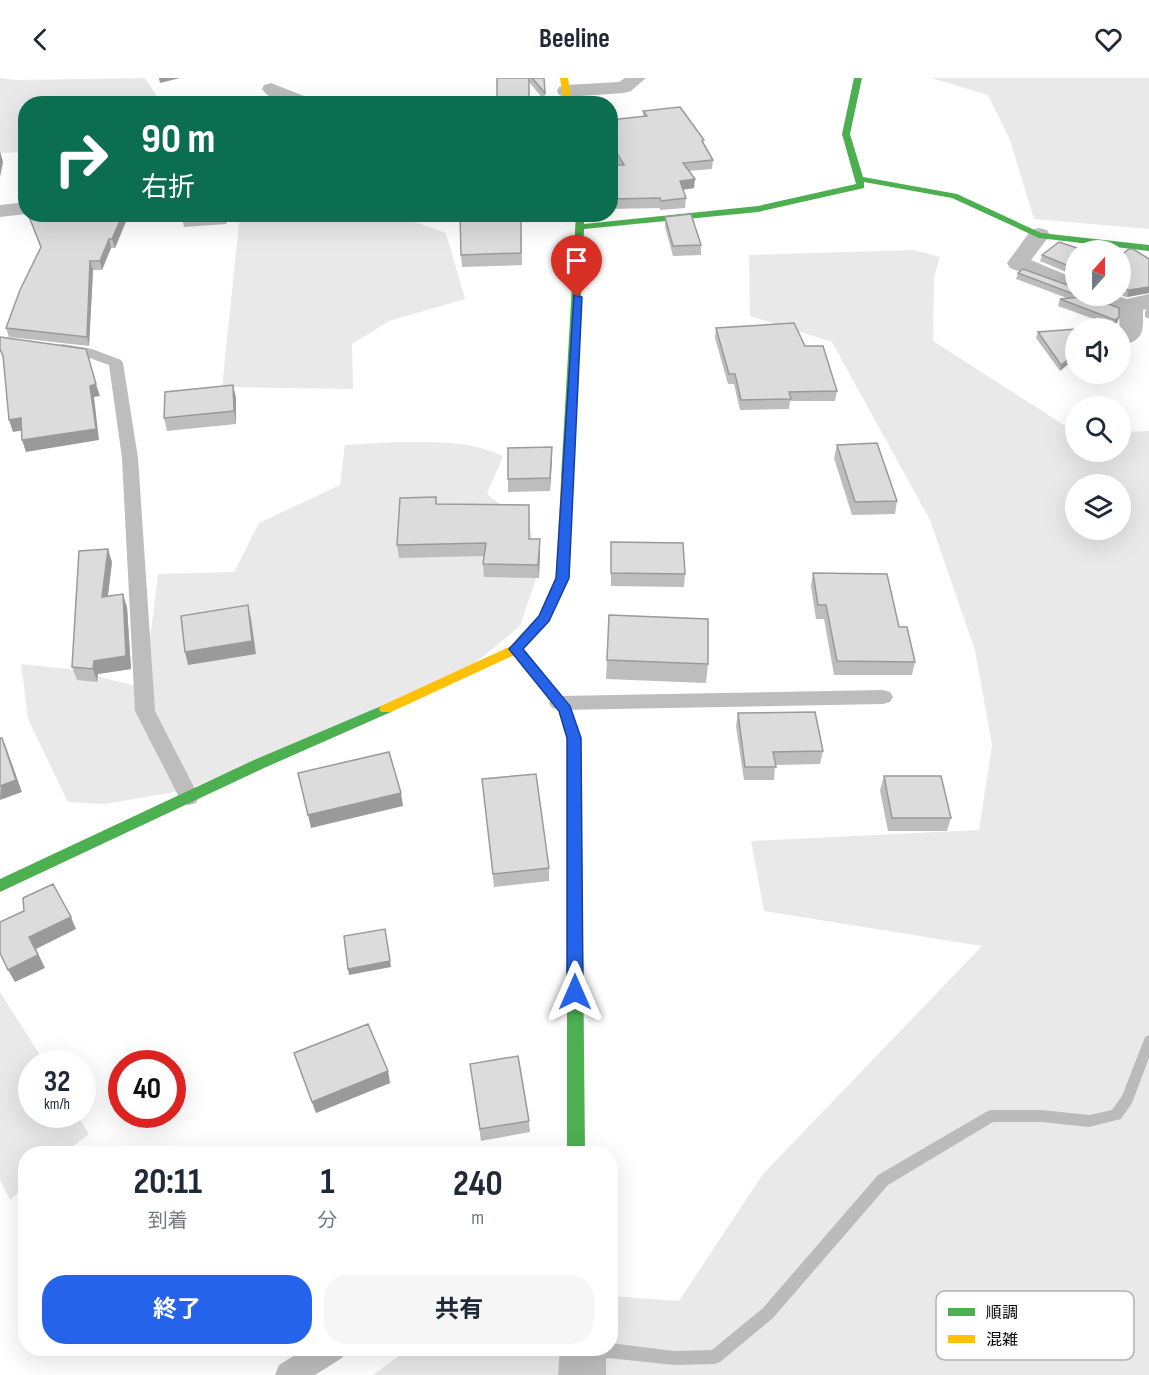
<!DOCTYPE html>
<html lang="ja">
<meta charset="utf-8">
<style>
:root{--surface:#fff;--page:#f6f6f7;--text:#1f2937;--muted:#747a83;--accent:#2563eb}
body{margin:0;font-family:"Sofia Sans Condensed","Noto Sans JP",sans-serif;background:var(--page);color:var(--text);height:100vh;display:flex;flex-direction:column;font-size:22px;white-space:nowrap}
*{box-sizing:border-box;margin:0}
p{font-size:20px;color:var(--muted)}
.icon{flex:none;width:33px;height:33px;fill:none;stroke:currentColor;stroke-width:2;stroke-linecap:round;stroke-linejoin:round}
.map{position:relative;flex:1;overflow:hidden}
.sheet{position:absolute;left:18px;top:1068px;width:600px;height:210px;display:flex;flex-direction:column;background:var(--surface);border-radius:24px;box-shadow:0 6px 24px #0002}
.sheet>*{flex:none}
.top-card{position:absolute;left:18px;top:18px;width:600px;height:126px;border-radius:24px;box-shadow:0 6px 24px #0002;background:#0b6e4f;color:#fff;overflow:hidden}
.needle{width:39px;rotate:21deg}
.controls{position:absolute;left:1065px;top:162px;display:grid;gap:12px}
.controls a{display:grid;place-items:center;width:66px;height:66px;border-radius:50%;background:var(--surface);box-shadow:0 6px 24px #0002;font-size:30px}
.speed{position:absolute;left:18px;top:972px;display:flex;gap:12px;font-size:30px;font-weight:700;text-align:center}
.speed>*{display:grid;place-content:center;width:78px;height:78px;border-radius:50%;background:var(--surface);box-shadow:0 6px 24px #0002;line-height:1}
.speed small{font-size:15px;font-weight:400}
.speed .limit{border:9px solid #d22;background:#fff;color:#111}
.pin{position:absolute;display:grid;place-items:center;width:51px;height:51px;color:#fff;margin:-62px -26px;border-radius:50% 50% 50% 0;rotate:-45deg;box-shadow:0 0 6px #0007}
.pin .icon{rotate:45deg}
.me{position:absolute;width:66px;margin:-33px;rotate:0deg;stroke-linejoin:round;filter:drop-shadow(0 0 4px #0008)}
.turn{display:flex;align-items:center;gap:21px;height:126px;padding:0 24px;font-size:27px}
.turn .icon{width:78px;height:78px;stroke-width:2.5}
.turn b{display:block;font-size:42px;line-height:51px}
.eta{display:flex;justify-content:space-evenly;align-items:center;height:102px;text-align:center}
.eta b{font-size:36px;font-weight:700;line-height:42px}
.primary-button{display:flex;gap:12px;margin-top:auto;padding:12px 24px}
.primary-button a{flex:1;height:69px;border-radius:24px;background:var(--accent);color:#fff;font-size:24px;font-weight:700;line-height:69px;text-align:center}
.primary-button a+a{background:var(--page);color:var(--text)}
header{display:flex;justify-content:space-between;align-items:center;height:78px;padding:0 24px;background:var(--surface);font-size:27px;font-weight:700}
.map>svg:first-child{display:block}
.green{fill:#e9e9e9;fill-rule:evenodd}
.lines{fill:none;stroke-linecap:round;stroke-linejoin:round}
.stream{fill:#bbb;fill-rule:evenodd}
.lane{fill:#bdbdbd;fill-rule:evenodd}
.street{fill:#bdbdbd;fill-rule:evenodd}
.fast{fill:#4caf50;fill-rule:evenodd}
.slow{fill:#ffc107;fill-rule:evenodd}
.wall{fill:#bdbdbd}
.shaded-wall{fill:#9a9a9a}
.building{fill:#dcdcdc;stroke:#9a9a9a;stroke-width:1.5}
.route{fill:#2563eb;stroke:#184099;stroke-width:1.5}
.key{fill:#fff;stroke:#b2b2b2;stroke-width:1.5}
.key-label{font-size:16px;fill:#000}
</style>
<header><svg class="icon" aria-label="back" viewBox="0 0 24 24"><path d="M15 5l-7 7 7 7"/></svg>Beeline<svg class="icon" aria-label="heart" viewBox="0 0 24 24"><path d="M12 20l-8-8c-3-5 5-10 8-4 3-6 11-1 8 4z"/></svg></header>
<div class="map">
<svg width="1149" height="1297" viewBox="0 0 1149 1297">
<rect width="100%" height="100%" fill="#fff"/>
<path class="green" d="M0,0L16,2L145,0L161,25L26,26L25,74L0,75Z
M931,0H1149V151L1034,141L1010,62L988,17Z
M240,137H410L412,143L446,155L465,221L389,243L352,266L353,311L222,309Z
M914,172L940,179L934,199L933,263L1075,354L1076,374H1120L1121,354L1149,353V1297H373L408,1271L610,1270L611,1218L679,1223L763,1096L982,868L764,833L751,763L979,752L992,667L975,572L930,442L832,264L750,238L749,177ZM1076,406H1120V452H1076Z
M395,364C432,364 470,362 503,378L487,416L530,449L539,492L520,548L458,599L186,712L105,726L68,724L28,641L21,586L68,591L144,610L158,496L234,494L259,445L340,407L345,367Z
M0,914L45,985L32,986V1036L77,1037L89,1056L65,1075L26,1076L25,1109L10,1122L0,1102Z"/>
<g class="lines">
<path class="stream" d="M1149,957V980L1132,1025L1121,1041L1089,1049L1042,1044H993L888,1107L773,1240L720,1284L715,1286L674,1287L608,1280L593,1286L588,1284L586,1279L588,1274L595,1270H610V1265L674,1273L712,1272L763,1230L878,1097L986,1034L991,1032H1042L1089,1037L1112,1032L1122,1018L1145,959Z"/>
<path class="lane" d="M62,266L92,271L121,282L123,285L138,380L155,633L199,719L196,725L189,727L182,725L135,633L122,380L109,287L84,278L57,273L55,270Z
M883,612L890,614L893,619L890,624L883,626L559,632L552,630L549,625L552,620L559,618Z
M306,1270H346L342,1280L315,1297H275L279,1287Z"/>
<path class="street" d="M625,0H646L631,13L624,15L566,19L559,17L557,13L559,9L566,7L619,4Z
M271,5L314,22L316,26C299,26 273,27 262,11L264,7Z
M26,124V136L0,139V127Z
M1039,150L1047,152L1050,157L1031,182L1076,201V216L1010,190L1007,185L1031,152Z
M1149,216V230L1143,232C1143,254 1145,262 1120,268L1119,235L1089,223L1085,218H1117L1127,221Z
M560,1270H606V1297H558Z"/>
<path class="fast" d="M854,0H862L850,56L863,99L957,116L1041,155L1149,167V173L1039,160L952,120L864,104V110L758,134L584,151L573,400L567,403L563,402L561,400L576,136H584V146L758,128L856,106L842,56Z
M516,567L521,568L570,628L581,660L585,1076H567V660L559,633L510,571Z
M386,626L391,628L393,631L391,634L264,690L0,814V801L254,682Z"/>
<path class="slow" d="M560,0H568L572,26H564Z
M567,397L573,400L568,500L548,543L521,574L391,634H381L379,631L381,628L511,568L539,538L556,500L561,400Z"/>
</g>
<path class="wall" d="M497,0H544L545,23L529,4Z
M643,33L704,66L713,82L712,91L689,93L694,110L683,112L686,120L685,130L660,132V130L610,131V87H618L610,73V42L643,39Z
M28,136H129L115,170H111L102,192H93L89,268L9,259L6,250L41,170Z
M181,136H227L226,146L184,149Z
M422,136H457V142L422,143Z
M521,136L522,187L462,189L461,177Z
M665,139L701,167V177L673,178L665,149Z
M1076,172V198L1040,183L1042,177Z
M1120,178L1149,181V215L1127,219L1120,217Z
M1018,195L1076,210V218H1089L1119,239L1117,245L1113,248L1058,228L1060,221L1067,220L1016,201Z
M1149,226V241L1145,239V234L1147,227Z
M716,250L805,268L837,313L835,323H790L789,331L740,332L734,306H728L715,260Z
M1076,251L1060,293L1036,260L1038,254Z
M233,307L236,320V346L167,353L164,340Z
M837,367L897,423L895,436L852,437L834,380Z
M552,369L550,413L508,414V401Z
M436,419L437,426L529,427V461H540L539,500L484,499L483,486L484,478L399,480L397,467Z
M611,464L685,496L684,509L611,508Z
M112,484L108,518L127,529L131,591L98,596L97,604L77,602L72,589Z
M813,495L899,549L915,584L912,597H834L824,541H816L811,508Z
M607,582L708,586L706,605L606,601Z
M738,635L823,673L820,686L775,687L774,702H744L736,648Z
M884,698L951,740L947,753H888L880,712Z
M482,701L549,790V803L494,809Z
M294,975L388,993L390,1005L316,1035Z
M472,998L529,1043L530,1054L481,1063Z"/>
<path class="shaded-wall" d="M159,0H180L160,5Z
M0,73L3,84L0,99Z
M695,101L694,110L680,112V103Z
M123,136H129L115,170L112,161Z
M224,136H227L226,146Z
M109,161L111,170L102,192L100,183Z
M90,183L93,192L89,268L87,259Z
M1149,209V215L1127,219L1129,212Z
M1119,239L1117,245L1113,248L1115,242Z
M1076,275V280L1060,293L1061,287Z
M96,306L100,318L94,319L99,362L26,374L22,362L90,308Z
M233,307L236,320V346L234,333Z
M21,340L25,352L13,354L9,342Z
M552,369V382L550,413V400Z
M540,461V474L539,500L538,487Z
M108,471L112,484L106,532L102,519Z
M123,516L127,529L131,591L98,596L97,604L93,591L94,583Z
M248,527L251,541L256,576L188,587L185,574Z
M2,660L7,672L22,714L0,722Z
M401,715L403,728L311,750L308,737Z
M71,839L76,851L36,871L45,890L15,904L8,892L29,859Z
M385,851L391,889L349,897L348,891Z
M388,993L390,1005L316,1035L312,1024Z"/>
<path class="building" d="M497,0H529V26H497Z
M532,0H544L545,15Z
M680,29L704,62L702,63L713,82L683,85L695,101L680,103L686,120L661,123L660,120L610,121V87H624L610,64V42L647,38L643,33Z
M28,136H123L112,161H109L100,183H90L87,259L6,250L20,212L41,169Z
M460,136H521V175L461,177Z
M691,136L701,167L673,168L665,139Z
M1059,164L1083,172H1076V191L1042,177Z
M1129,171H1133L1149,181V209L1129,212L1120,210V178Z
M1023,191L1076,210V217L1018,195Z
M1078,218H1089L1090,219L1119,230V239L1115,242L1060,221L1081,219Z
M794,245L805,268H823L837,313L789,314L791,321L741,322L735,296H729L716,250Z
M1108,248L1105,250H1078Z
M1076,251V275L1061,287L1038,254Z
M0,259L86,271L96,306L90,308L96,351L22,362L21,340L9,342L3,278L0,271Z
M233,307L234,333L164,340L165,314Z
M877,365L897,423L855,424L837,367Z
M552,369L550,400L508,401V370Z
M436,419V426L529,427V461H540L538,487L483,486L486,465L397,467L400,420Z
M611,464L683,465L685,496L611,495Z
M108,471L102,519L123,516L126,578L94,583L93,591L72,589L79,473Z
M813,495L887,496L899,549H907L915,584L837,583L826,527H818Z
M248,527L252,563L185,574L181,538Z
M609,537L708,541V586L607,582Z
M815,634L823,673L773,674L776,689H745L738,635Z
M0,660H2L16,702L0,708Z
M389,674L401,715L308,737L298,695Z
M536,696L549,790L493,796L482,701Z
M884,698H941L951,740H892Z
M53,806L71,839L29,859L38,877L8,892L0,875V844L24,833L23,820Z
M385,851L390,883L348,891L344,858Z
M368,946L388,993L312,1024L294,975Z
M518,978L529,1043L480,1051L470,986Z"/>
<path class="route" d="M574,217L582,219L569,500L549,543L523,571L570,628L581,660L583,914L581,919L575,921L570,919L567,914V660L559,633L509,571L539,538L556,500Z"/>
<rect x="936" y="1213" width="198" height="69" rx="9" class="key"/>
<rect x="948" y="1230" width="27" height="8" fill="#4caf50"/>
<rect x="948" y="1257" width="27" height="8" fill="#ffc107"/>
<g class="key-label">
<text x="986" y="1240">順調</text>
<text x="986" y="1267">混雑</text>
</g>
</svg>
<div class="controls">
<a><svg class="needle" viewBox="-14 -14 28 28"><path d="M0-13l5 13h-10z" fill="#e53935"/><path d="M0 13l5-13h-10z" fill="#747a83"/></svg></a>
<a><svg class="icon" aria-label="sound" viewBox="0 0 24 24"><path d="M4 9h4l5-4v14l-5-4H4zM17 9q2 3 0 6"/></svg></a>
<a><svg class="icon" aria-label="search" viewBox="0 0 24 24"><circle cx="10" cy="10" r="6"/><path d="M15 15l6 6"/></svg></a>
<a><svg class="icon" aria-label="layers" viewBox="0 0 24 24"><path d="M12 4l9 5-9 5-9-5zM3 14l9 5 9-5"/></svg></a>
</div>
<div class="speed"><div>32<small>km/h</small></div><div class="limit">40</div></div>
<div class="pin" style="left:577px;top:219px;background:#d93025"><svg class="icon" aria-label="arrive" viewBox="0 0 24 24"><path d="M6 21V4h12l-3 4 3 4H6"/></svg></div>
<svg class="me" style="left:575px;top:914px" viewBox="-20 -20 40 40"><path d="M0-17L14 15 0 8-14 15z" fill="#2563eb" stroke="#fff" stroke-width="4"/></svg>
<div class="top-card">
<div class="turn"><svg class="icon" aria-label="right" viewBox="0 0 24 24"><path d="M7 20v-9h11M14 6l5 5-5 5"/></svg><div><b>90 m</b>右折</div></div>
</div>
<section class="sheet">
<div class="eta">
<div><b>20:11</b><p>到着</p></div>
<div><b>1</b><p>分</p></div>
<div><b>240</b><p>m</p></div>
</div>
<div class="primary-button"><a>終了</a><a>共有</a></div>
</section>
</div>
